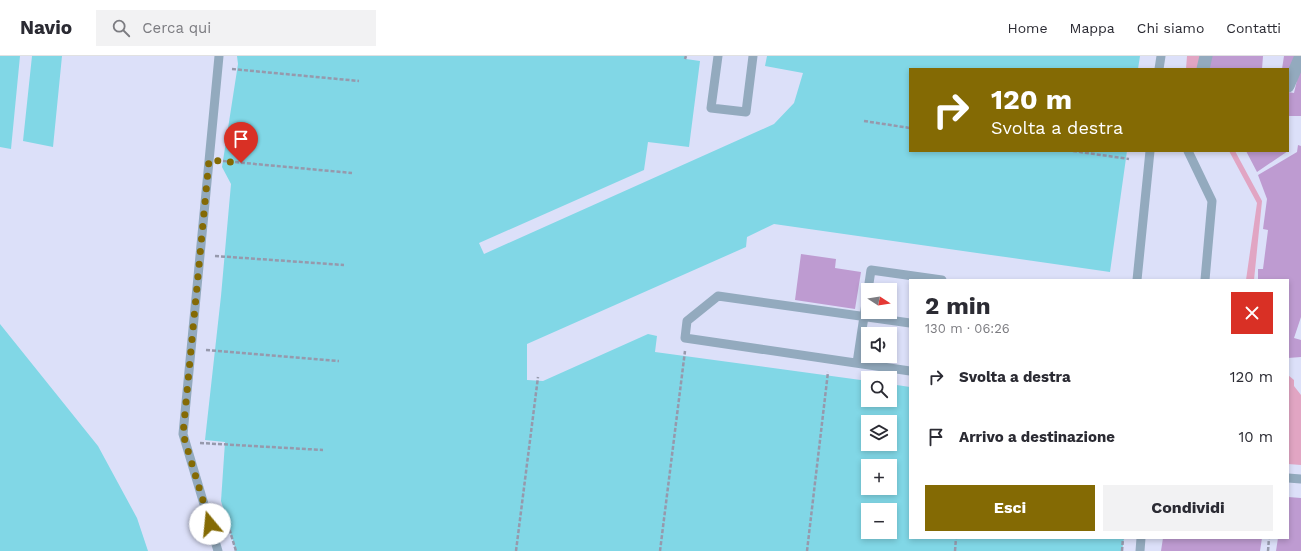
<!DOCTYPE html>
<html lang="it">
<meta charset="utf-8">
<style>
:root{--surface:#fff;--page:#f2f2f3;--text:#2b2b33;--muted:#7c7c81;--line:#e1e1e2;--accent:#846a04}
body{margin:0;font-family:"Work Sans",sans-serif;background:var(--page);color:var(--text);height:100vh;display:flex;flex-direction:column;font-size:15px;white-space:nowrap}
*{box-sizing:border-box;margin:0}
p{font-size:13px;color:var(--muted)}
.icon{flex:none;width:22px;height:22px;fill:none;stroke:currentColor;stroke-width:2;stroke-linecap:round;stroke-linejoin:round}
.map{position:relative;flex:1;overflow:hidden}
.panel{position:absolute;left:909px;top:223px;width:380px;height:260px;display:flex;flex-direction:column;background:var(--surface);border-radius:0px;box-shadow:0 2px 6px #0003}
.panel>*{flex:none}
.banner{position:absolute;left:909px;top:12px;width:380px;height:84px;border-radius:0px;box-shadow:0 2px 6px #0003;background:#846a04;color:#fff;overflow:hidden}
.needle{width:26px;rotate:102deg}
.controls{position:absolute;left:861px;top:227px;display:grid;gap:8px}
.controls a{display:grid;place-items:center;width:36px;height:36px;border-radius:0px;background:var(--surface);box-shadow:0 2px 6px #0003;font-size:20px}
.pin{position:absolute;display:grid;place-items:center;width:34px;height:34px;color:#fff;margin:-41px -17px;border-radius:50% 50% 50% 0;rotate:-45deg;box-shadow:0 0 4px #0007}
.pin .icon{rotate:45deg}
.me{position:absolute;width:44px;margin:-22px;rotate:343deg;stroke-linejoin:round;filter:drop-shadow(0 0 3px #0008)}
.turn{display:flex;align-items:center;gap:14px;height:84px;padding:0 16px;font-size:18px}
.turn .icon{width:52px;height:52px;stroke-width:2.5}
.turn b{display:block;font-size:28px;line-height:34px}
.round{display:grid;place-items:center;flex:none;width:42px;height:42px;border-radius:0px;background:var(--page)}
.summary{display:flex;align-items:center;justify-content:space-between;height:68px;padding:0 16px}
h1{font-size:24px;font-weight:700;line-height:30px}
.button{display:flex;gap:8px;margin-top:auto;padding:8px 16px}
.button a{flex:1;height:46px;border-radius:0px;background:var(--accent);color:#fff;font-size:16px;font-weight:700;line-height:46px;text-align:center}
.button a+a{background:var(--page);color:var(--text)}
ul{padding:0;list-style:none}
li{display:flex;align-items:center;gap:12px;height:60px;padding:0 16px}
li div{flex:1}
li b{display:block;font-size:15px}
li em{font-style:normal}
header{display:flex;align-items:center;gap:24px;box-sizing:border-box;height:56px;padding:0 20px;background:var(--surface);border-bottom:1px solid var(--line)}
header strong{font-size:19px}
nav{display:flex;gap:22px;margin-inline-start:auto;font-size:14px}
.search{width:280px;height:36px;background:var(--page);display:flex;align-items:center;gap:10px;box-sizing:border-box;padding:0 14px;border-radius:0px;color:var(--muted);font-size:15px}
.map>svg:first-child{display:block}
.green{fill:#e1a5c3}
.water{fill:#81d7e6;fill-rule:evenodd}
.building{fill:#be9bd1}
.lines{fill:none;stroke-linecap:round;stroke-linejoin:round}
.path{stroke:#9699ac;stroke-width:2.5;stroke-dasharray:4 2;stroke-linecap:butt}
.service{stroke:#93aabe;stroke-width:9}
.pedestrian{stroke:#93aabe;stroke-width:13}
.route{stroke:#846a04;stroke-width:7;stroke-dasharray:0 12.6}
</style>
<header>
<strong>Navio</strong>
<div class="search"><svg class="icon" aria-label="search" viewBox="0 0 24 24"><circle cx="10" cy="10" r="6"/><path d="M15 15l6 6"/></svg>Cerca qui</div>
<nav><a>Home</a><a>Mappa</a><a>Chi siamo</a><a>Contatti</a></nav>
</header>
<div class="map">
<svg width="1301" height="495" viewBox="0 0 1301 495">
<rect width="100%" height="100%" fill="#dce0f9"/>
<path class="green" d="M1187,0H1202L1198,13H1186Z
M1229,95H1235L1262,145L1254,224H1246L1257,147Z
M1288,319L1294,324V330L1301,339V409L1288,408Z"/>
<path class="water" d="M0,0H20L11,93L0,91Z
M32,0H62L53,91L23,85Z
M237,0H686V3L700,5L689,91L648,86L644,114L479,187L484,198L774,68L794,47L803,17L765,10L767,0H1140L1138,13H910V95H1127L1110,216L774,168L747,181L746,191L527,288V324L543,325L648,278L657,280L655,296L868,325V344H890V328L910,331V482H1124L1122,495H236L221,445L225,386L205,384L221,240L231,128L222,111L238,8ZM868,366H890V388H868ZM868,410H890V432H868ZM868,454H890V476H868Z
M0,268L98,390L137,462L148,495H0Z"/>
<path class="building" d="M1211,0H1263L1262,13H1208Z
M1284,0H1299L1288,24V13H1282Z
M1301,7V60H1288V36L1294,37Z
M1298,89L1301,90V261L1294,282L1301,284V301L1288,302V224H1258V213H1263L1268,174L1263,173L1267,143L1258,119L1297,96Z
M1246,95H1288L1257,116Z
M801,198L836,203L835,212L861,216L855,253L795,244Z
M1288,441L1301,442V495H1276L1278,482H1288Z
M1163,482H1262L1260,495H1161Z"/>
<g class="lines">
<path class="path" d="M685,3L686,0
M232,13L359,25
M864,65L910,72
M1073,95L1129,103
M223,105L352,117
M215,200L344,209
M206,294L339,305
M200,387L323,394
M226,462L236,495
M516,495L538,321
M660,495L685,295
M807,495L828,316
M955,495L956,482
M1122,495L1123,482
M1268,495L1269,482"/>
<path class="service" d="M718,0L711,52L746,56L753,0
M1159,13L1161,0
M1188,95L1212,145L1205,224
M1137,224L1150,95
M910,267L718,240L687,265L685,282L910,315
M857,307L871,214L942,224
M1288,422L1301,423
M218,495L183,378L219,0
M1140,495L1141,482"/>
<path class="pedestrian" d="M1203,13L1206,0
M1288,30L1301,0"/>
</g>
<g class="lines">
<path class="route" d="M210,468L183,378L209,104L241,107"/>
</g>
</svg>
<div class="controls">
<a><svg class="needle" viewBox="-14 -14 28 28"><path d="M0-13l5 13h-10z" fill="#e53935"/><path d="M0 13l5-13h-10z" fill="#7c7c81"/></svg></a>
<a><svg class="icon" aria-label="sound" viewBox="0 0 24 24"><path d="M4 9h4l5-4v14l-5-4H4zM17 9q2 3 0 6"/></svg></a>
<a><svg class="icon" aria-label="search" viewBox="0 0 24 24"><circle cx="10" cy="10" r="6"/><path d="M15 15l6 6"/></svg></a>
<a><svg class="icon" aria-label="layers" viewBox="0 0 24 24"><path d="M12 4l9 5-9 5-9-5zM3 14l9 5 9-5"/></svg></a>
<a>+</a>
<a>−</a>
</div>
<div class="pin" style="left:241px;top:107px;background:#d93025"><svg class="icon" aria-label="arrive" viewBox="0 0 24 24"><path d="M6 21V4h12l-3 4 3 4H6"/></svg></div>
<svg class="me" style="left:210px;top:468px" viewBox="-20 -20 40 40"><circle r="19" fill="#fff"/><path d="M0-13L10 11 0 6-10 11z" fill="#846a04"/></svg>
<div class="banner">
<div class="turn"><svg class="icon" aria-label="right" viewBox="0 0 24 24"><path d="M7 20v-9h11M14 6l5 5-5 5"/></svg><div><b>120 m</b>Svolta a destra</div></div>
</div>
<section class="panel">
<div class="summary"><div><h1>2 min</h1><p>130 m · 06:26</p></div><a class="round" style="background:#d93025;color:#fff"><svg class="icon" aria-label="close" viewBox="0 0 24 24"><path d="M6 6l12 12M18 6L6 18"/></svg></a></div>
<ul>
<li><svg class="icon" aria-label="right" viewBox="0 0 24 24"><path d="M7 20v-9h11M14 6l5 5-5 5"/></svg><div><b>Svolta a destra</b></div><em>120 m</em></li>
<li><svg class="icon" aria-label="arrive" viewBox="0 0 24 24"><path d="M6 21V4h12l-3 4 3 4H6"/></svg><div><b>Arrivo a destinazione</b></div><em>10 m</em></li>
</ul>
<div class="button"><a>Esci</a><a>Condividi</a></div>
</section>
</div>
